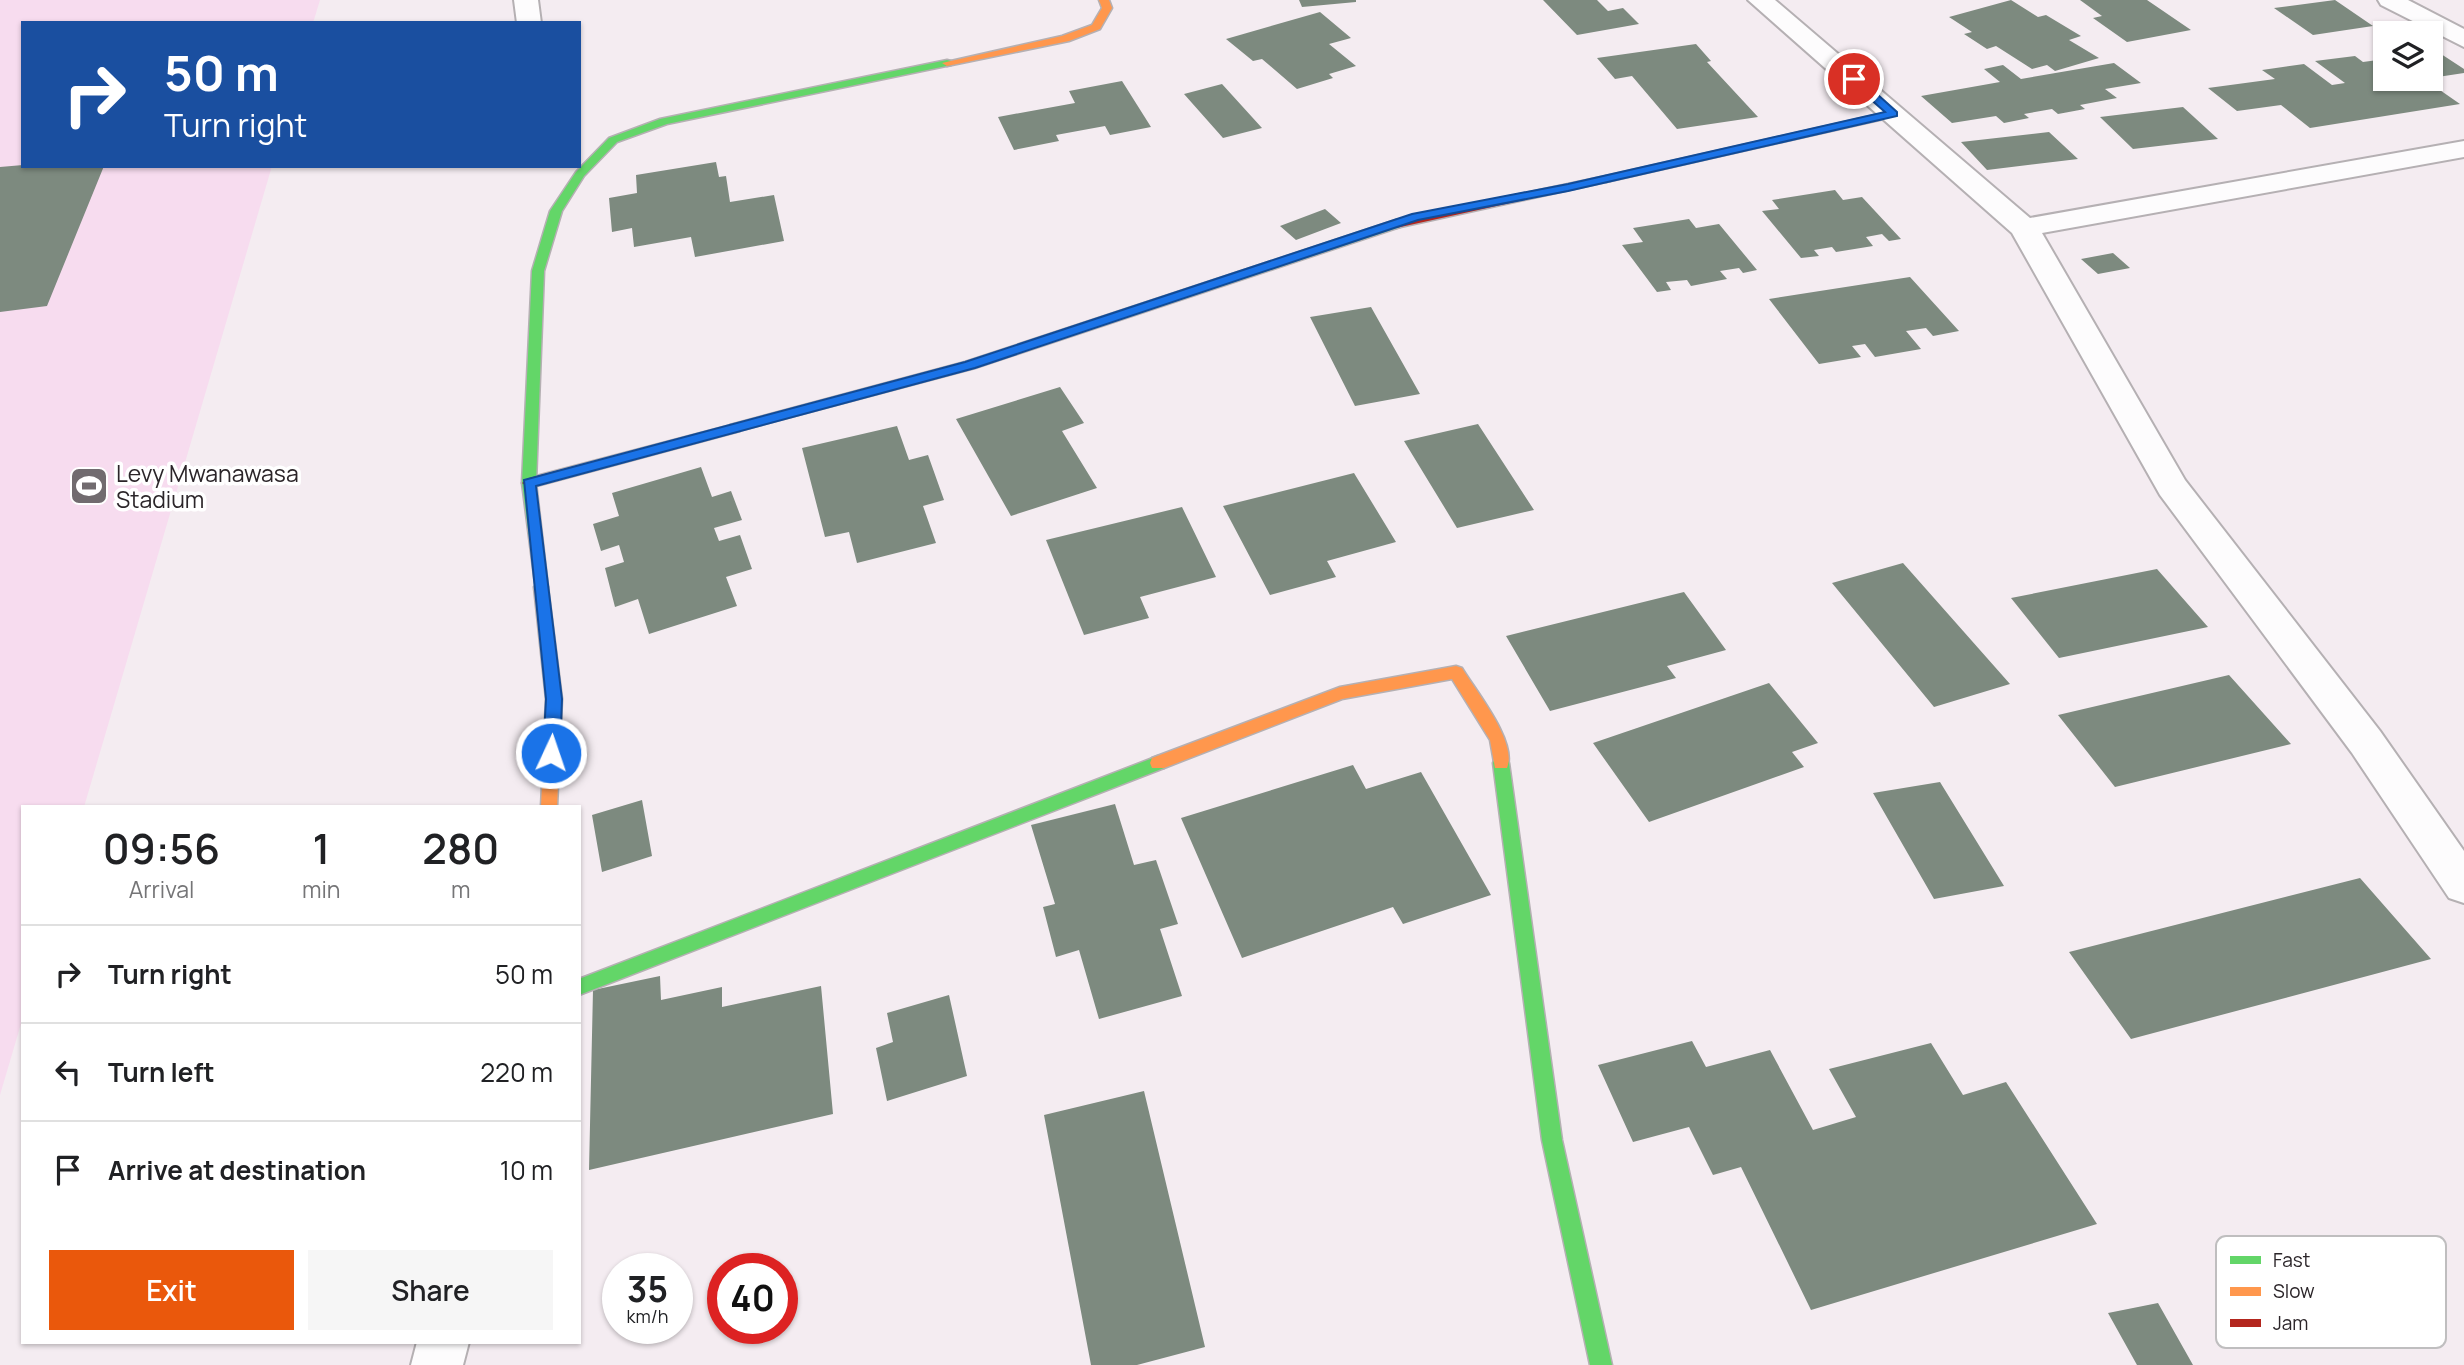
<!DOCTYPE html>
<style>
:root{--surface:#fff;--page:#f6f6f6;--text:#202124;--muted:#757577;--line:#e0e0e0;--accent:#ea580c}
body{margin:0;font-family:Manrope,sans-serif;background:var(--page);color:var(--text);height:100vh;display:flex;flex-direction:column;font-size:26px;white-space:nowrap}
*{box-sizing:border-box;margin:0}
p{font-size:23px;color:var(--muted)}
.icon{flex:none;width:38px;height:38px;fill:none;stroke:currentColor;stroke-width:2;stroke-linecap:round;stroke-linejoin:round}
.map{position:relative;flex:1;overflow:hidden}
.sheet{position:absolute;left:21px;top:805px;width:560px;height:539px;display:flex;flex-direction:column;background:var(--surface);border-radius:0px;box-shadow:0 2px 5px #0004}
.sheet>*{flex:none}
.hud{position:absolute;left:21px;top:21px;width:560px;height:147px;border-radius:0px;box-shadow:0 2px 5px #0004;background:#1a4fa0;color:#fff;overflow:hidden}
.tools{position:absolute;left:2373px;top:21px;display:grid;gap:14px}
.tools a{display:grid;place-items:center;width:70px;height:70px;border-radius:0px;background:var(--surface);box-shadow:0 2px 5px #0004;font-size:35px}
.speed{position:absolute;left:602px;top:1253px;display:flex;gap:14px;font-size:35px;font-weight:700;text-align:center}
.speed>*{display:grid;place-content:center;width:91px;height:91px;border-radius:50%;background:var(--surface);box-shadow:0 2px 5px #0004;line-height:1}
.speed small{font-size:18px;font-weight:400}
.speed .limit{border:10px solid #d22;background:#fff;color:#111}
.pin{position:absolute;display:grid;place-items:center;width:60px;height:60px;color:#fff;margin:-30px;border:4px solid #fff;border-radius:50%;box-shadow:0 2px 7px #0007}
.me{position:absolute;width:77px;margin:-38px;rotate:3deg;stroke-linejoin:round;filter:drop-shadow(0 0 5px #0008)}
.turn{display:flex;align-items:center;gap:24px;height:147px;padding:0 28px;font-size:32px}
.turn .icon{width:91px;height:91px;stroke-width:2.5}
.turn b{display:block;font-size:49px;line-height:60px}
.eta{display:flex;justify-content:space-evenly;align-items:center;height:119px;text-align:center}
.eta b{font-size:42px;font-weight:600;line-height:49px}
.primary-button{display:flex;gap:14px;margin-top:auto;padding:14px 28px}
.primary-button a{flex:1;height:80px;border-radius:0px;background:var(--accent);color:#fff;font-size:28px;font-weight:600;line-height:80px;text-align:center}
.primary-button a+a{background:var(--page);color:var(--text)}
ul{padding:0;list-style:none}
li{display:flex;align-items:center;gap:21px;height:98px;padding:0 28px;border-top:2px solid var(--line)}
li div{flex:1}
li b{display:block;font-size:26px}
li em{font-style:normal}
.map>svg:first-child{display:block}
.green{fill:#f7dcef}
.building{fill:#7d8a7f}
.lines{fill:none;stroke-linecap:round;stroke-linejoin:round}
.street-casing{stroke:#b5b0b3;stroke-width:4}
.fast-casing{stroke:#b5b0b3;stroke-width:3}
.slow-casing{stroke:#b5b0b3;stroke-width:3}
.jam-casing{stroke:#b5b0b3;stroke-width:3}
.street{fill:#fdfcfd;fill-rule:evenodd}
.fast{fill:#63d668;fill-rule:evenodd}
.slow{fill:#ff974d;fill-rule:evenodd}
.jam{fill:#b3261e;fill-rule:evenodd}
.route{fill:#1a73e8;stroke:#114b97;stroke-width:2}
.labels{text-anchor:middle;dominant-baseline:central;stroke-width:7;stroke-linejoin:round;paint-order:stroke}
.poi-label{font-size:23px;fill:#2b2529;stroke:#fff;text-anchor:start}
.key{fill:#fff;stroke:#bfbebf;stroke-width:2}
.key-label{font-size:19px;fill:#2b2529}
</style>
<div class="map">
<svg width="2464" height="1365" viewBox="0 0 2464 1365">
<rect width="100%" height="100%" fill="#f4ecf1"/>
<path class="green" d="M0,0H320L313,23H23V166H272L84,807H23V1017L0,1095Z"/>
<path class="building" d="M1299,0H1356V2L1302,7Z
M1543,0H1597L1608,11L1623,8L1639,24L1577,35Z
M2011,0L2038,17L2046,15L2081,36L2069,40L2099,58L2055,71L2047,65L2032,69L1996,46L1987,49L1964,34L1972,32L1949,17Z
M2080,0H2147L2191,30L2127,42L2093,18L2102,16Z
M2335,0L2373,26L2313,35L2274,8Z
M1320,12L1351,38L1329,44L1356,66L1329,74L1333,78L1297,89L1262,59L1253,61L1226,39Z
M1696,44L1711,61L1707,62L1758,117L1677,129L1632,76L1615,79L1597,58Z
M2431,52H2438L2464,69V73L2431,78Z
M2355,56L2363,62L2385,59V79H2424L2460,104L2310,128L2281,105L2237,111L2208,88L2275,79L2262,70L2304,64L2332,85L2345,83L2315,61Z
M2114,63L2141,83L2105,89L2117,98L2080,105L2085,109L2058,114L2052,109L2024,114L2029,118L2004,123L1996,116L1952,123L1921,96L2000,82L1984,69L2003,65L2021,79Z
M1122,81L1151,127L1110,135L1105,126L1056,135L1059,141L1014,150L998,117L1075,103L1069,91Z
M1222,84L1262,128L1223,138L1184,94Z
M2183,107L2218,139L2133,149L2100,117Z
M2049,132L2078,159L1987,170L1961,142Z
M716,162L719,177L726,176L730,202L774,195L784,241L695,257L691,237L634,247L632,228L612,232L609,198L637,193L636,175Z
M23,165L104,166L47,306L0,312V167Z
M1835,190L1843,200L1862,197L1901,239L1889,241L1882,234L1866,237L1873,246L1836,252L1832,247L1814,250L1819,256L1801,258L1762,211L1779,209L1772,200Z
M1325,209L1341,223L1296,240L1280,226Z
M1689,219L1696,228L1719,224L1757,270L1743,273L1739,268L1720,271L1727,279L1691,286L1687,280L1666,282L1671,290L1657,292L1622,245L1643,242L1633,228Z
M2113,253L2130,268L2098,274L2081,259Z
M1910,277L1959,331L1933,336L1926,328L1906,331L1921,349L1875,357L1865,344L1852,346L1861,357L1819,364L1769,299Z
M1371,307L1420,394L1355,406L1310,317Z
M1060,387L1084,423L1062,431L1097,488L1011,516L956,419Z
M1478,424L1534,510L1457,528L1404,441Z
M897,426L909,460L928,455L944,500L923,506L936,543L857,563L849,532L825,537L802,448Z
M701,467L712,497L731,491L742,520L714,528L719,541L740,535L752,569L726,577L737,606L649,634L638,599L615,607L605,568L624,562L619,545L601,551L593,524L619,516L612,493Z
M1354,473L1396,542L1327,561L1336,577L1270,595L1223,506Z
M1182,507L1216,577L1140,597L1149,618L1084,635L1046,540Z
M1903,563L2010,684L1934,707L1832,583Z
M2157,569L2208,627L2059,658L2011,598Z
M1684,592L1726,650L1667,666L1676,678L1550,711L1506,636Z
M2229,675L2291,744L2115,787L2058,715Z
M1769,683L1818,743L1792,752L1804,767L1649,822L1593,743Z
M1353,765L1366,789L1421,772L1491,895L1403,924L1393,907L1242,958L1181,818Z
M1940,782L2004,886L1934,899L1873,793Z
M642,800L652,856L602,872L592,815Z
M1115,804L1134,865L1156,860L1178,924L1160,929L1182,996L1099,1019L1079,950L1056,957L1043,907L1055,904L1031,825Z
M2360,878L2431,959L2131,1039L2069,952Z
M660,976L661,1000L722,987V1007L821,986L833,1114L589,1170L593,990Z
M949,995L967,1076L887,1101L876,1048L893,1042L887,1013Z
M1692,1041L1706,1067L1770,1050L1813,1130L1856,1117L1829,1069L1931,1043L1963,1095L2006,1082L2097,1224L1811,1310L1741,1167L1713,1175L1689,1127L1633,1142L1598,1065Z
M1144,1091L1205,1347L1137,1365H1091L1044,1115Z
M2158,1303L2193,1365H2137L2108,1313Z"/>
<g class="lines">
<defs>
<path id="street" d="M514,0H538L541,23H517Z
M1748,0H1775L2030,218L2464,141V157L2042,233L2185,480L2380,731L2464,851V903L2449,898L2352,753L2160,495L2012,233Z
M2378,0H2408L2464,29V47L2381,5Z
M417,1342H469L463,1365H411Z"/>
<path id="fast" d="M947,60L951,61V65L667,124L617,142L584,176L562,211L544,271L536,483L548,587L546,591H536L522,483L532,271L550,211L576,172L609,138L660,119Z
M1893,111L1898,114L1897,116L1606,182L1600,179L1606,176Z
M1396,220L1400,221V227L975,368L735,432L728,428L730,425L965,362Z
M1158,756L1164,758L1166,763L1164,768L579,995V979Z
M1501,756L1507,758L1509,763L1562,1140L1612,1365H1590L1542,1140L1493,763L1495,758Z"/>
<path id="slow" d="M1099,0H1109L1112,8L1100,29L1069,41L947,66L942,63L1062,36L1092,25L1102,8Z
M541,582L548,587L562,699L557,807H541L546,699L534,587Z
M1456,666L1462,668C1475,690 1518,742 1507,768H1495L1490,740L1452,679L1342,699L1164,768H1152L1150,763L1152,758L1340,687Z"/>
<path id="jam" d="M1606,176L1610,177V181L1396,228L1390,224L1396,220Z
M735,424L740,425L742,428L740,431L529,488L522,483L529,478Z"/>
</defs>
<use href="#street" class="street-casing"/>
<use href="#fast" class="fast-casing"/>
<use href="#slow" class="slow-casing"/>
<use href="#jam" class="jam-casing"/>
<use href="#street" class="street"/>
<use href="#fast" class="fast"/>
<use href="#slow" class="slow"/>
<use href="#jam" class="jam"/>
</g>
<path class="route" d="M1851,77H1858L1897,112V116L1568,191L1418,220L975,368L536,486L562,699L560,753L551,759L543,753L546,699L524,480L965,362L1412,214L1568,184L1885,112L1851,82Z"/>
<defs>
<symbol id="stadium-square" viewBox="-11 -11 22 22"><rect x="-9" y="-9" width="18" height="18" rx="4" fill="#716b6f" stroke="#fff"/><path d="M0-5a6.5 5 0 1 0 0 10a6.5 5 0 1 0 0-10ZM-3.5-1.8h7v3.6h-7Z" fill="#fff"/></symbol>
</defs>
<g fill-rule="evenodd">
<use href="#stadium-square" x="67" y="464" width="44" height="44"/>
</g>
<g class="labels">
<g class="poi-label">
<text x="116" y="473">Levy Mwanawasa<tspan x="116" dy="26">Stadium</tspan></text>
</g>
</g>
<rect x="2216" y="1236" width="230" height="112" rx="10" class="key"/>
<rect x="2230" y="1256" width="31" height="8" fill="#63d668"/>
<rect x="2230" y="1287" width="31" height="9" fill="#ff974d"/>
<rect x="2230" y="1319" width="31" height="8" fill="#b3261e"/>
<g class="key-label">
<text x="2273" y="1267">Fast</text>
<text x="2273" y="1298">Slow</text>
<text x="2273" y="1330">Jam</text>
</g>
</svg>
<div class="tools">
<a><svg class="icon" aria-label="layers" viewBox="0 0 24 24"><path d="M12 4l9 5-9 5-9-5zM3 14l9 5 9-5"/></svg></a>
</div>
<div class="speed"><div>35<small>km/h</small></div><div class="limit">40</div></div>
<div class="pin" style="left:1854px;top:79px;background:#d93025"><svg class="icon" aria-label="arrive" viewBox="0 0 24 24"><path d="M6 21V4h12l-3 4 3 4H6"/></svg></div>
<svg class="me" style="left:551px;top:753px" viewBox="-20 -20 40 40"><circle r="17" fill="#1a73e8" stroke="#fff" stroke-width="3"/><path d="M0-11L8 9 0 5-8 9z" fill="#fff"/></svg>
<div class="hud">
<div class="turn"><svg class="icon" aria-label="right" viewBox="0 0 24 24"><path d="M7 20v-9h11M14 6l5 5-5 5"/></svg><div><b>50 m</b>Turn right</div></div>
</div>
<section class="sheet">
<div class="eta">
<div><b>09:56</b><p>Arrival</p></div>
<div><b>1</b><p>min</p></div>
<div><b>280</b><p>m</p></div>
</div>
<ul>
<li><svg class="icon" aria-label="right" viewBox="0 0 24 24"><path d="M7 20v-9h11M14 6l5 5-5 5"/></svg><div><b>Turn right</b></div><em>50 m</em></li>
<li><svg class="icon" aria-label="left" viewBox="0 0 24 24"><path d="M17 20v-9H6M10 6l-5 5 5 5"/></svg><div><b>Turn left</b></div><em>220 m</em></li>
<li><svg class="icon" aria-label="arrive" viewBox="0 0 24 24"><path d="M6 21V4h12l-3 4 3 4H6"/></svg><div><b>Arrive at destination</b></div><em>10 m</em></li>
</ul>
<div class="primary-button"><a>Exit</a><a>Share</a></div>
</section>
</div>
